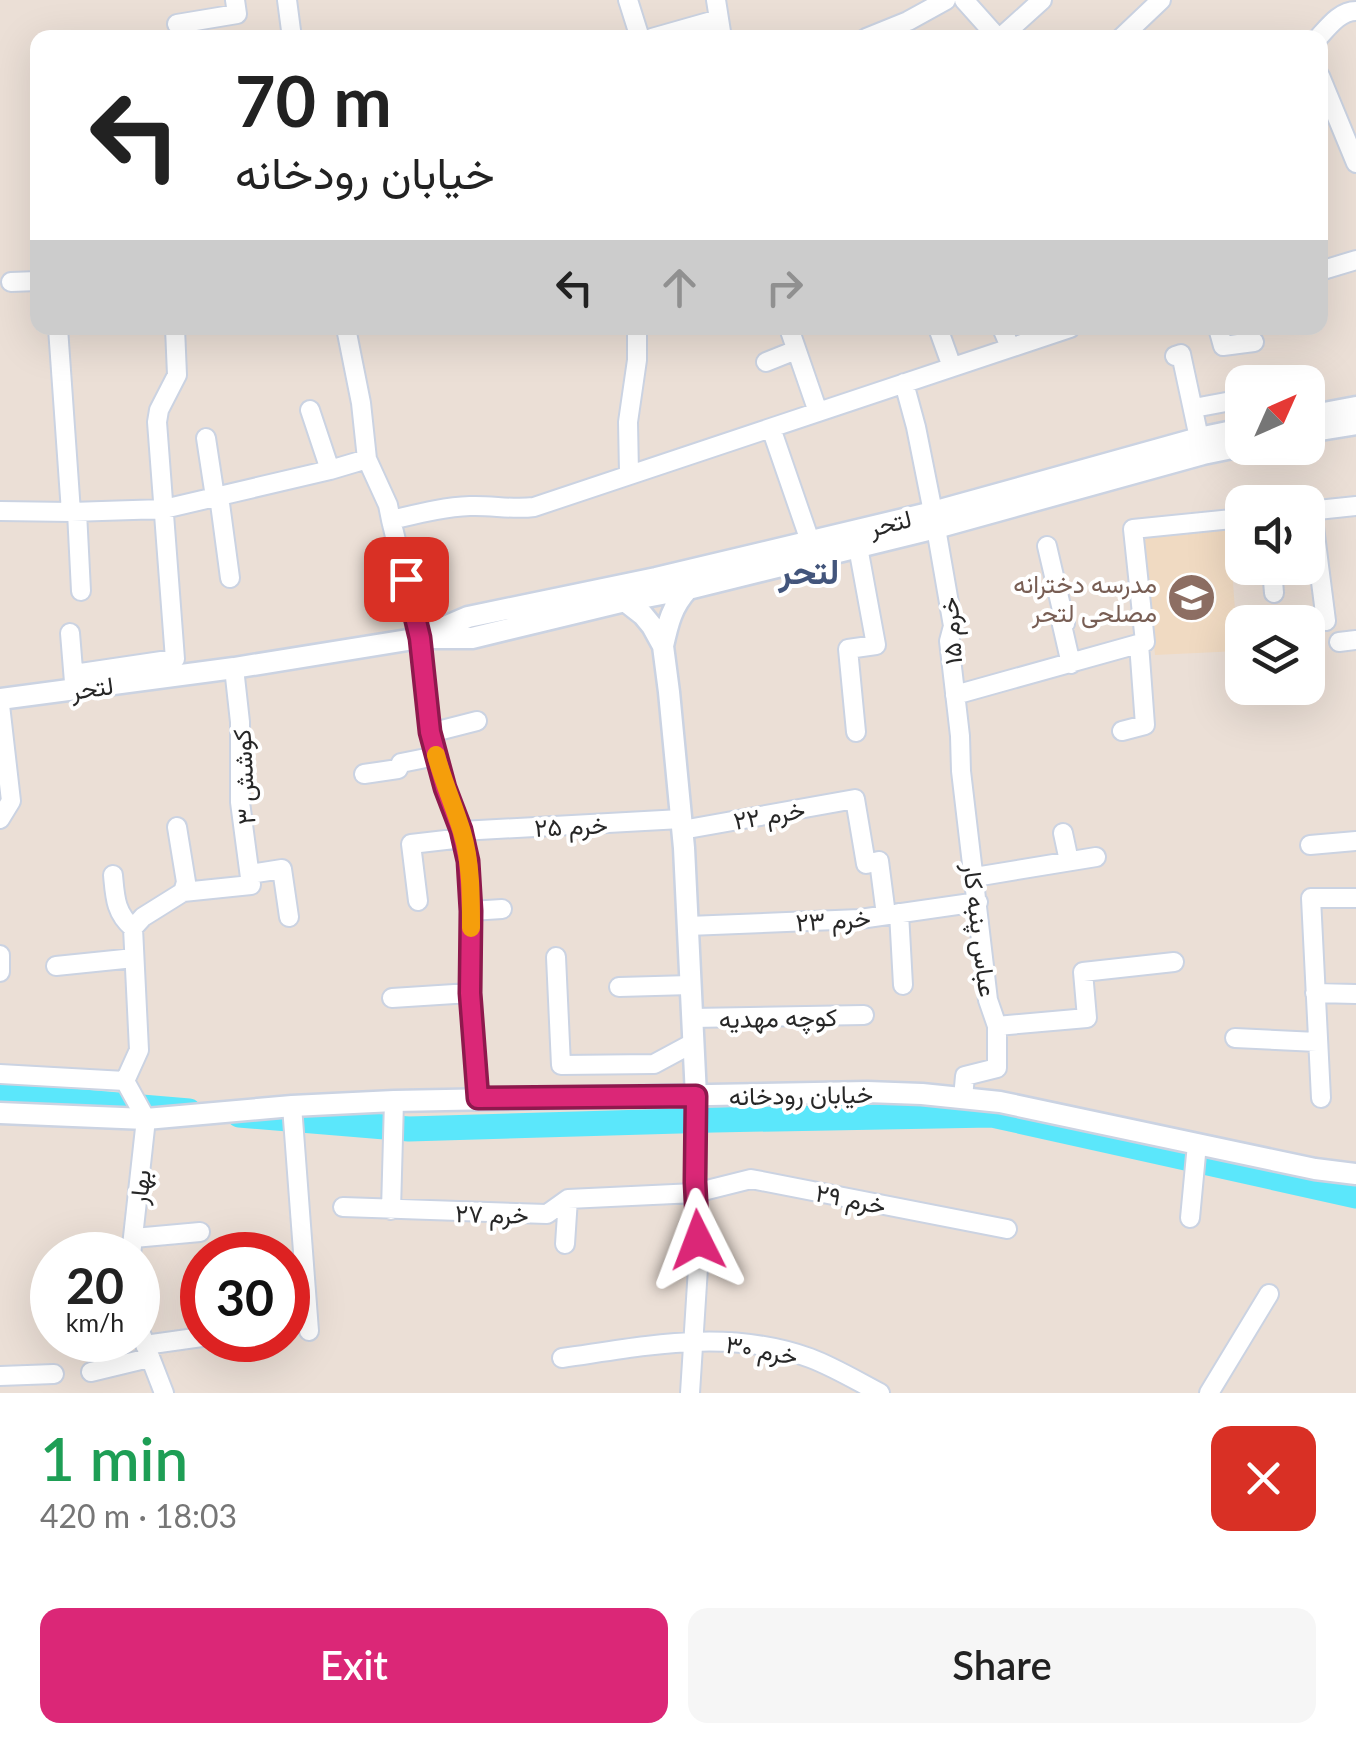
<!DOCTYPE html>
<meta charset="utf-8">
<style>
:root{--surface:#fff;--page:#f6f6f6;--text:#222;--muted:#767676;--accent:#db2777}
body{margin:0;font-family:Lato,Vazirmatn,sans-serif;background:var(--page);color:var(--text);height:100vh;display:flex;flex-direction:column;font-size:38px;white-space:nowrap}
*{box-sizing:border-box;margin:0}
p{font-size:32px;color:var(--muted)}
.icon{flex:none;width:55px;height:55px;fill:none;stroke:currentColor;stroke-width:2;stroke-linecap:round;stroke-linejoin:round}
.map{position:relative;height:1393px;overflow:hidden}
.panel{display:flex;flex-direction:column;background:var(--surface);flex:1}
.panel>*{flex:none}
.top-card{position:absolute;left:30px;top:30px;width:1298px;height:305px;border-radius:20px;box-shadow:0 10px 40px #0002;background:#fff;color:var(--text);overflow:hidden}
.needle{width:65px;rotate:45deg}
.controls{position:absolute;left:1225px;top:365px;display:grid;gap:20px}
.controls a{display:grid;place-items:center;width:100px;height:100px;border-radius:20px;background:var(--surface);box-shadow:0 10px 40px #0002;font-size:50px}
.speed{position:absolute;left:30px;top:1232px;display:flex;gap:20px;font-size:50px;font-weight:700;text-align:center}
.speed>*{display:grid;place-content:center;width:130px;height:130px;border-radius:50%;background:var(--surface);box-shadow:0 10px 40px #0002;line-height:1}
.speed small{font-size:25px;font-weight:400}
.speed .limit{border:15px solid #d22;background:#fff;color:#111}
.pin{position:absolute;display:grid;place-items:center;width:85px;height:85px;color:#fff;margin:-42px;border-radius:20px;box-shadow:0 5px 15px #0006}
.me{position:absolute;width:110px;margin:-55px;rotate:357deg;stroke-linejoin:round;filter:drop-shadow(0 0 8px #0008)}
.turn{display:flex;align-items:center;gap:35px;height:210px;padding:0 40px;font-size:45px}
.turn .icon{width:130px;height:130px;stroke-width:2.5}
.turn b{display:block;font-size:70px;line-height:85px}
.lanes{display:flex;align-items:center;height:95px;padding:0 40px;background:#0003;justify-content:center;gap:50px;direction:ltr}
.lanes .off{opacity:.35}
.round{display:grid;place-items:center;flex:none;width:105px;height:105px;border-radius:20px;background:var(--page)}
.headline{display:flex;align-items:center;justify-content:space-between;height:170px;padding:0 40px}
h1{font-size:60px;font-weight:600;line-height:75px;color:#1e9e55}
.button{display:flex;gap:20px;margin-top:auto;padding:20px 40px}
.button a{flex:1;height:115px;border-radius:20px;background:var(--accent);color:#fff;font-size:40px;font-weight:600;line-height:115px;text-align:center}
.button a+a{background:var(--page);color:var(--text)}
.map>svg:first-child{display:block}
.education{fill:#f0dac2}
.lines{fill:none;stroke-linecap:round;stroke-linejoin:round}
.river{stroke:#5be7fb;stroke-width:25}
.minor-casing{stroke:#cbd3e2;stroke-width:22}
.tertiary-casing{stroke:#cbd3e2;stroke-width:25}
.minor{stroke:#fff;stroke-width:18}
.tertiary{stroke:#fff;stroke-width:20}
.route-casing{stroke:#8e194d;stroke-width:25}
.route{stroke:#db2777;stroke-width:18}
.slow{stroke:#f59e0b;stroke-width:18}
.labels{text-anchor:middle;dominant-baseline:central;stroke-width:8;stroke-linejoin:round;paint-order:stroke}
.street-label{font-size:25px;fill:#272727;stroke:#fff}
.education-label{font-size:25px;fill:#785e54;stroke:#fff;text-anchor:end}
.district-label{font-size:35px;font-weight:bold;fill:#43557b;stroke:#fff}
</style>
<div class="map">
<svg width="1356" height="1393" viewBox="0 0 1356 1393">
<rect width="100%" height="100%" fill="#ebdfd6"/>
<path class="education" d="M1229,528L1238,651L1155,655L1144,542L1150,533Z"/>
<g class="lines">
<path class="river" d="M0,1095L189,1111
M239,1115L409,1129L714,1120L992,1115L1356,1196"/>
<defs>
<path id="minor" d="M287,0L292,38
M628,0L640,38
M716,0L722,38
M964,0L998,38
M177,24L237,14L235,0
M652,38L719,19
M866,38L908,21L946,0
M1000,38L1042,0
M1121,38L1161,0
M1318,38C1329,26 1340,11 1356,11
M1320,76L1356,163
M1320,271L1356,260
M11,282L38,281
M58,328L71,512
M346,328L361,403L367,459L388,505L391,520L420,638L430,733L445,788L461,831L468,861L471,911L470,993L478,1098
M789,328L818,412
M938,328L952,367
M1002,328L1010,347
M1218,328L1223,346L1254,342
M1175,356L1181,354L1199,438
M766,362L796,350
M904,383L916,427L933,512
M1194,408L1242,399
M310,410L330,470
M771,428L810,541
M206,438L215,497
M629,473L628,422L637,360V328
M219,496L230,578
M0,511L71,512L164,509L330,470L367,459
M1308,511L1356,506
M1312,511L1326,621
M77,512L81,591
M391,520C417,514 443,507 470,506C492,505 512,510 534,507L1070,328
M936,528L953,626L949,641L960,736L961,771L988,1000L997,1026V1068L965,1076L963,1098
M1047,546L1065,623L1062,625L1071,664
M1272,568L1274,593
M70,633L74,682
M1339,642L1356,640
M74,674L175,659L157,422L159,410L177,375L175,328
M955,695L1145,642L1133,529L1242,518
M0,705L11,801L0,819
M1122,731L1145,725L1139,644
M856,732L848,649L876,645L858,547
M430,733L477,721
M364,774L398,769L401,763L436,756
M177,827L186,882L183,892
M682,830L855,799L866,864L879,861L886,915
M461,831L681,819
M1063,833L1069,861
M1310,845L1356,841
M250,874L282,869L289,917
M113,875C115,896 115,913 133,928
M975,877L1096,857
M418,901L411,844L463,838
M471,911L502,909
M899,913L903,985
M688,926L860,919L978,902
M0,955V972
M556,957L561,1065L654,1064L693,1043
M56,966L134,958
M619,987L691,985
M1315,993L1356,994
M392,998L470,993
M692,1018L864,1015
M997,1026L1087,1018L1083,972L1174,962
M1235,1038L1317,1042
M0,1074L125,1081L146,1119L131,1255
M125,1081L139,1050L133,928L143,917L183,892L251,885L240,802V722L234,668
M1321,1098L1311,898H1356
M292,1106L309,1331
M343,1207L547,1214L568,1199L695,1193L751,1179L1007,1229
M391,1210L394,1101
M1190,1218L1197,1144
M134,1238L200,1232
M565,1244L568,1199
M138,1326L164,1393
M145,1345L202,1337
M562,1358C646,1346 727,1328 810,1358C834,1367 857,1381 880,1393
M91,1372L149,1358
M0,1376L54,1374
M690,1393L698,1268L695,1181L696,1096
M1209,1393L1269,1294"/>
<path id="tertiary" d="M1308,416L1356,407
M1308,432L1356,424
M625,601L643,615L652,626L663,646L669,692L684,848L696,1096
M426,635L468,617L656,578L933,512L1199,438L1242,429
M663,646C668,623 672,606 688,589
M0,699L234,668L420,638H472L625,601L688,589L936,528L1203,454L1242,446
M0,1113L146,1119L292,1106L394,1101L867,1092L922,1094L1000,1102L1315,1169L1356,1174"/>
</defs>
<use href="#minor" class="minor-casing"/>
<use href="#tertiary" class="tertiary-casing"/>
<use href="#minor" class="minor"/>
<use href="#tertiary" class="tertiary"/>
</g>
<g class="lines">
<defs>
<path id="route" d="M406,579L420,638L430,732L445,788L461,830L468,861L471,911L470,993L478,1098L696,1096L695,1182L698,1240"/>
</defs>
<use href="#route" class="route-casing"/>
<use href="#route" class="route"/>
<path class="slow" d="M436,755C443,781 454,806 462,832C471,862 471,896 471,928"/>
</g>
<defs>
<symbol id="school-disc" viewBox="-11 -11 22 22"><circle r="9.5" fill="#8d6e63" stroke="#fff"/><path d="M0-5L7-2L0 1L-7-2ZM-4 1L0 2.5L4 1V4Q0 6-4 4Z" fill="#fff"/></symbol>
</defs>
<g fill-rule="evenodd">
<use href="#school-disc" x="1164" y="570" width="55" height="55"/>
</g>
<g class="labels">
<g class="street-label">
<text transform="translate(890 522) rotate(-14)">لتحر</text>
<text transform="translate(950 631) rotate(-94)">خرم ۱۵</text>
<text transform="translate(92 687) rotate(-8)">لتحر</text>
<text transform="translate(243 777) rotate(-93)">کوشش ۳</text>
<text transform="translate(769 814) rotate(-10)">خرم ۲۲</text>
<text transform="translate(571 825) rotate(-3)">خرم ۲۵</text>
<text transform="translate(833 919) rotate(-4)">خرم ۲۳</text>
<text transform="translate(981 930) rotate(83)">عباس پنبه کار</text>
<text transform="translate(778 1017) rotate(-1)">کوچه مهدیه</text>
<text transform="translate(801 1094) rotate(-1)">خیابان رودخانه</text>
<text transform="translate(139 1187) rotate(-84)">بهار</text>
<text transform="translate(851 1198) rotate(11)">خرم ۲۹</text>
<text transform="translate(492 1213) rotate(1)">خرم ۲۷</text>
<text transform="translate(762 1349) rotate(10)">خرم ۳۰</text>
</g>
<g class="education-label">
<text x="1157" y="583">مدرسه دخترانه<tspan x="1157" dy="29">مصلحی لتحر</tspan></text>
</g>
<g class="district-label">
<text x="809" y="570">لتحر</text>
</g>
</g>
</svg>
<div class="controls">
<a><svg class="needle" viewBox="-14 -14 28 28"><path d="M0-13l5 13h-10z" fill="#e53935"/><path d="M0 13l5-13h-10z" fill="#767676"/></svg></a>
<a><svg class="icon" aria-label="sound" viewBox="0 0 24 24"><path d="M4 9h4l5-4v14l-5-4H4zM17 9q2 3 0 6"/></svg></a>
<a><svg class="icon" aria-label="layers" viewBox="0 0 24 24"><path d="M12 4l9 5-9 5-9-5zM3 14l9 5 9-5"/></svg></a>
</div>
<div class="speed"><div>20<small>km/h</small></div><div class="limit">30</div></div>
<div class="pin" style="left:406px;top:579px;background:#d93025"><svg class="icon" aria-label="arrive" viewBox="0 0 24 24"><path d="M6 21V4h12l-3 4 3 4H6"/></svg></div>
<svg class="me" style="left:698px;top:1240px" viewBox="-20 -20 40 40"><path d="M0-17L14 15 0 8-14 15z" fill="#db2777" stroke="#fff" stroke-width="4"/></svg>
<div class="top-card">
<div class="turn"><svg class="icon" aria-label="left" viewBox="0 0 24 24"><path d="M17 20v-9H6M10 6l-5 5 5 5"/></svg><div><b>70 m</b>خیابان رودخانه</div></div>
<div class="lanes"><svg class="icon" aria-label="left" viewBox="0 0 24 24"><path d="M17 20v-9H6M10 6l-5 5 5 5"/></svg><svg class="icon off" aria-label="ahead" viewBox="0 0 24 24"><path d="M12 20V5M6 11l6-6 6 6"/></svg><svg class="icon off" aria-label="right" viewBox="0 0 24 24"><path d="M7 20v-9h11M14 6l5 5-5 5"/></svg></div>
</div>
</div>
<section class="panel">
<div class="headline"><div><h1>1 min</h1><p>420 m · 18:03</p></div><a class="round" style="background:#d93025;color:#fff"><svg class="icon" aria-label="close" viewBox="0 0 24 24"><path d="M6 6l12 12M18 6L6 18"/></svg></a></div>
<div class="button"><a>Exit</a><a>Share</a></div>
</section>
